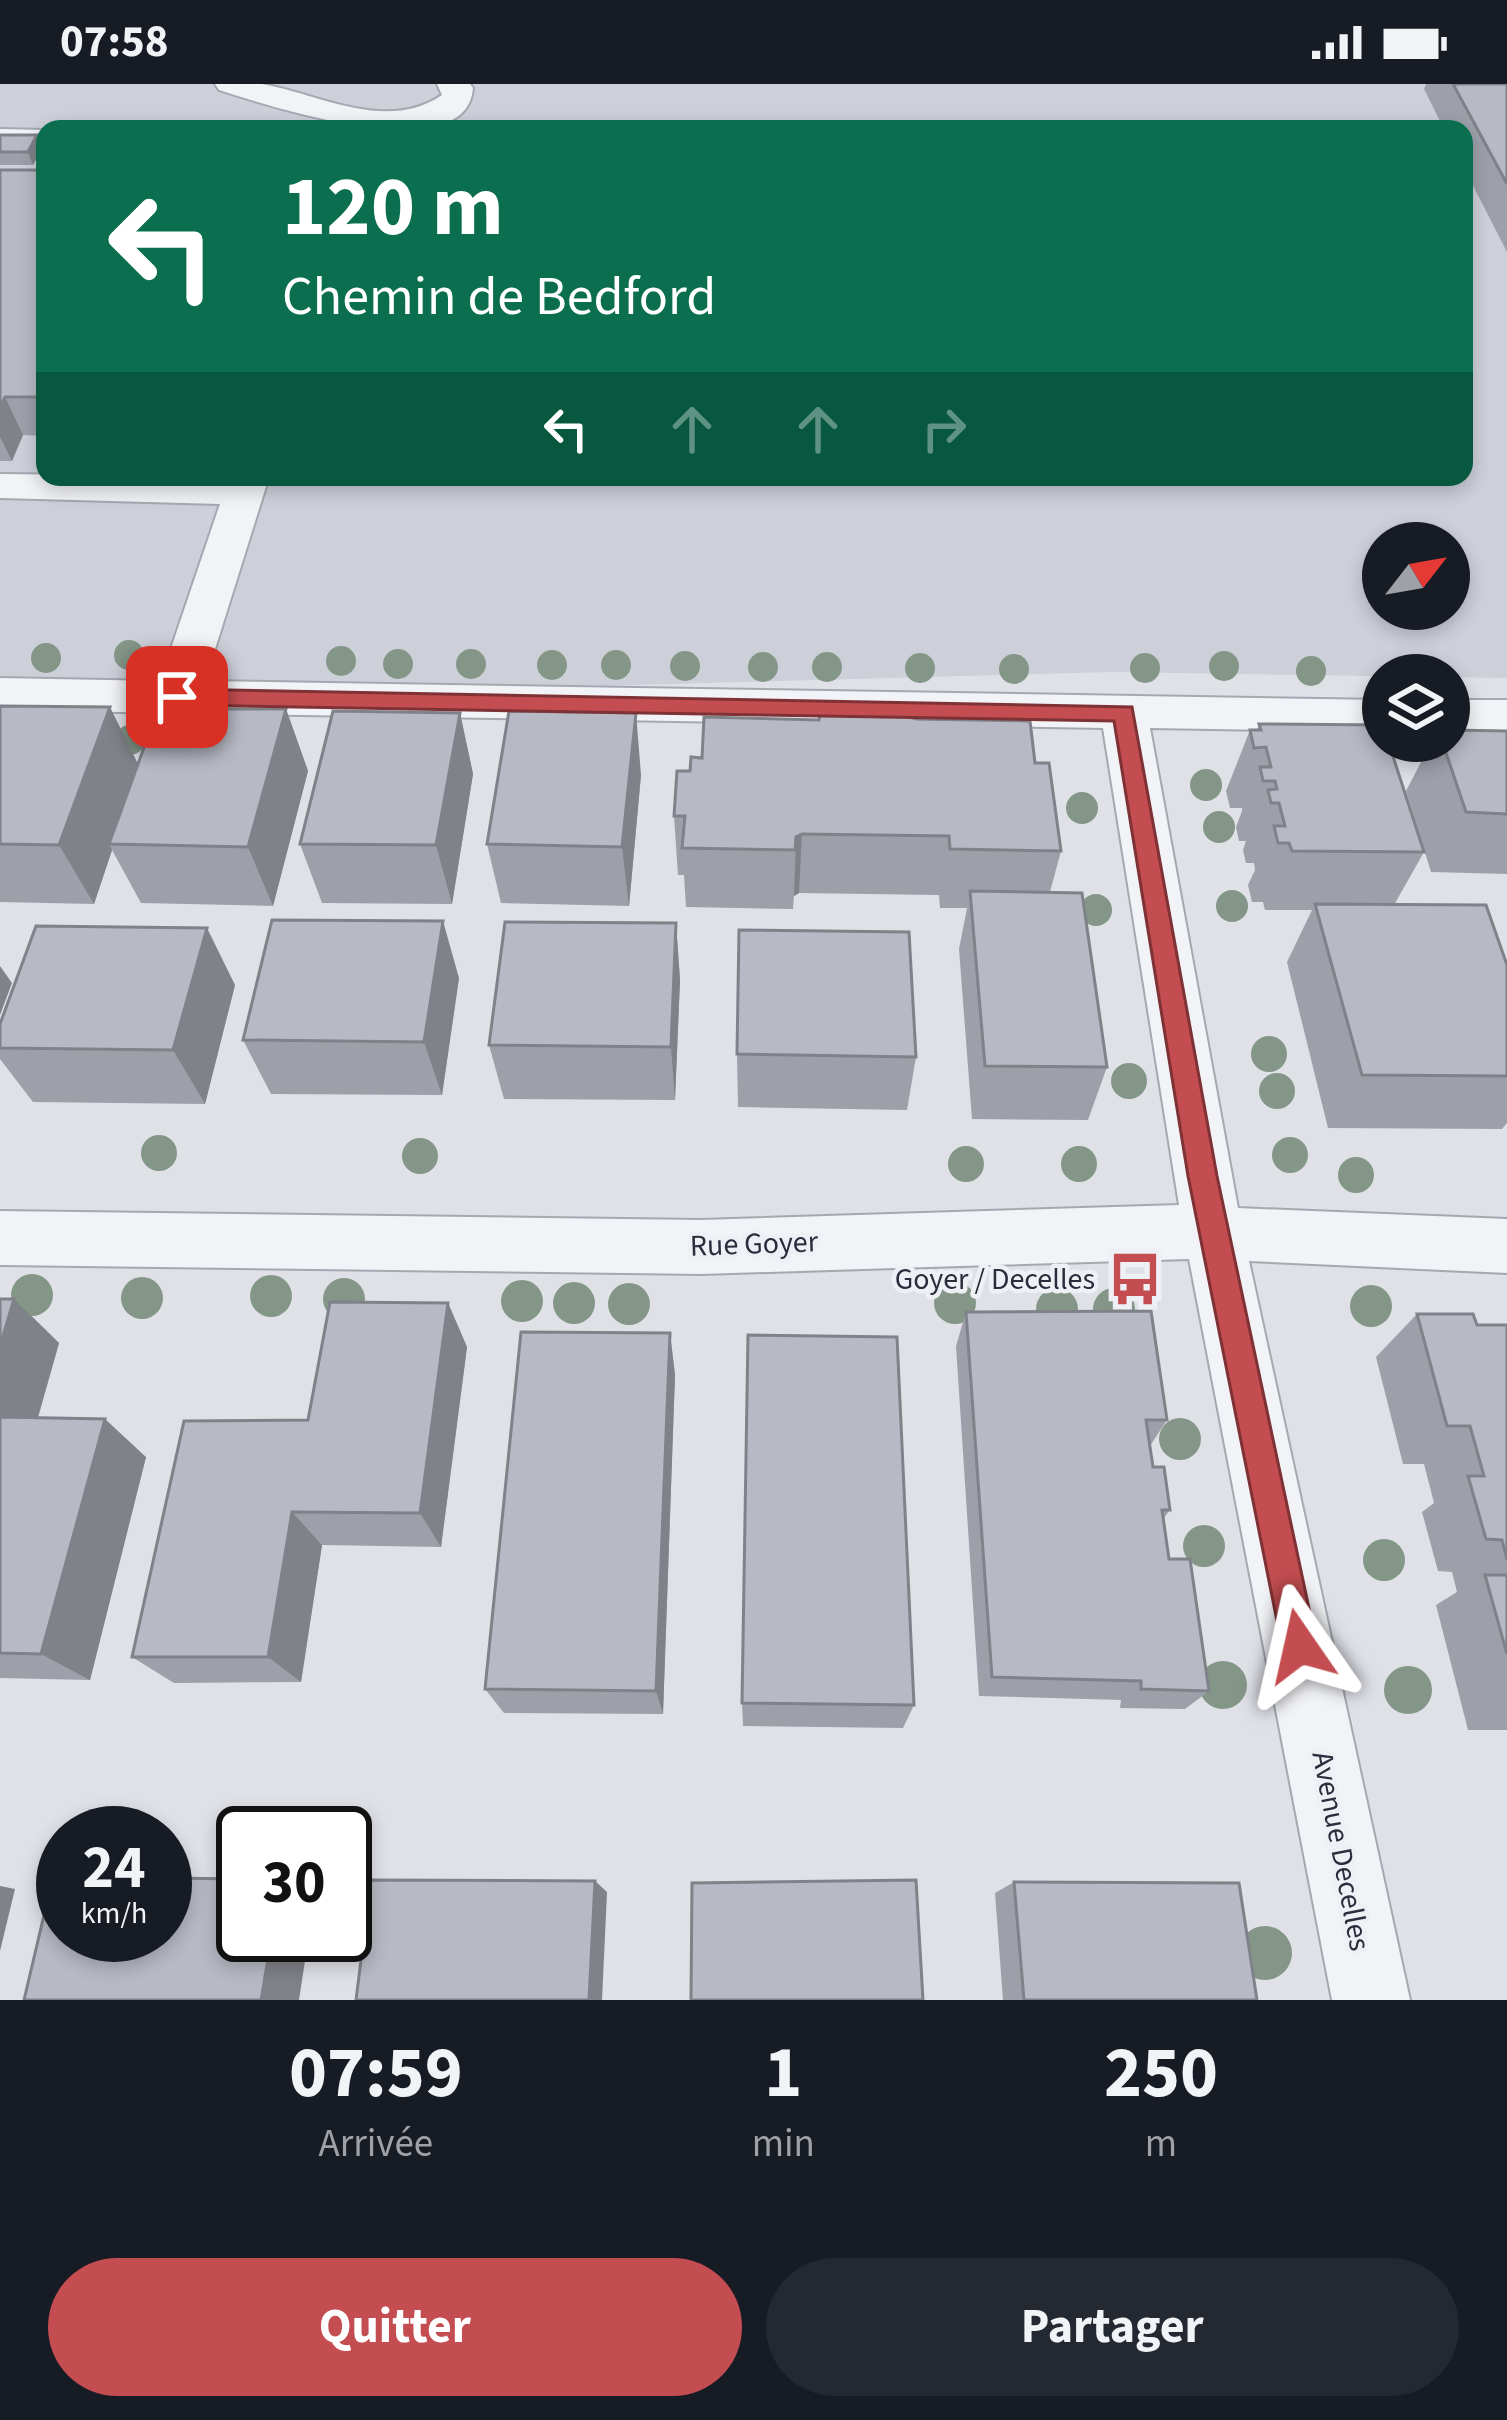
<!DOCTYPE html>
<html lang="fr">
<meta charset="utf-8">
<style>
:root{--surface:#171b24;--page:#242831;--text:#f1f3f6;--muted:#9ea1a6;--accent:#c34d51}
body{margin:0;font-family:"Source Sans 3",sans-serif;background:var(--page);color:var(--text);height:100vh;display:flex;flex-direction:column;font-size:45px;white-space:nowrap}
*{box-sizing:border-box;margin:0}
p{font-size:39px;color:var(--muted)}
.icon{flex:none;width:66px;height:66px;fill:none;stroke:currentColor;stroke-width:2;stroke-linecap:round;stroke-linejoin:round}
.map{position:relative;height:1916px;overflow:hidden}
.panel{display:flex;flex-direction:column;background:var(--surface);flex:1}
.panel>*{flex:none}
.top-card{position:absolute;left:36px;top:36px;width:1437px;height:366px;border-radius:24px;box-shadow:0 6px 18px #0003;background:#0b6e4f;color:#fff;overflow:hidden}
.needle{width:78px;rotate:59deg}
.tools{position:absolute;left:1362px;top:438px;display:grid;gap:24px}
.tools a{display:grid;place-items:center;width:108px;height:108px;border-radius:50%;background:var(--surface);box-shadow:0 6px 18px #0003;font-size:60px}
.speed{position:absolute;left:36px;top:1722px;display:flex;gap:24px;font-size:60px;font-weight:700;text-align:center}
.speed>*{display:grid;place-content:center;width:156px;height:156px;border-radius:50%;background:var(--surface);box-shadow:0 6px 18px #0003;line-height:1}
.speed small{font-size:30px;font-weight:400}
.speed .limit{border:6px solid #111;border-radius:18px;background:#fff;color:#111}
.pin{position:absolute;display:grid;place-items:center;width:102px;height:102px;color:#fff;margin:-51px;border-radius:24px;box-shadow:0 6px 18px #0006}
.me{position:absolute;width:132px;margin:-66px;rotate:349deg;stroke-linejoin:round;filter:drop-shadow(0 0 9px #0008)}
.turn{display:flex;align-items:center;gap:42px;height:252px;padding:0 48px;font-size:54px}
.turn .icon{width:156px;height:156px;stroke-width:2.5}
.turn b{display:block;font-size:84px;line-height:102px}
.lanes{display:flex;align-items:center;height:114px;padding:0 48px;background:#0003;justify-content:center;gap:60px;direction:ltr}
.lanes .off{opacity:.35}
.eta{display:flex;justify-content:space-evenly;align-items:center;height:204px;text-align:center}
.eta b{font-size:72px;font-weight:700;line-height:84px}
.button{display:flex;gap:24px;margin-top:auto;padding:24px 48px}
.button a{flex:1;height:138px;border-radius:72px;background:var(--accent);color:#fff;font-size:48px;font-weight:700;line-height:138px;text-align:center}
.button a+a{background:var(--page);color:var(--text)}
.status{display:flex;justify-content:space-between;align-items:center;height:84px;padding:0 60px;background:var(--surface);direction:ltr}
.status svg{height:33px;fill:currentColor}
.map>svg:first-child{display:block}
.built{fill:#cdd0d9;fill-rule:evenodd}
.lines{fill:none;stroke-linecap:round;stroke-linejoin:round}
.minor-casing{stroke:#a5a8b1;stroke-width:4}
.minor{fill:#f2f3f6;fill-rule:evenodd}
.tree{fill:#849687}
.wall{fill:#9da0a9}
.shaded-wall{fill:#808289}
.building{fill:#b7bac4;stroke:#808289;stroke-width:3}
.route{fill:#c34d51;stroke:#7f3235;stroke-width:3}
.labels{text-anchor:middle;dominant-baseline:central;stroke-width:9;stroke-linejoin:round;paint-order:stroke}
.street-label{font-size:30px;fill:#292e3d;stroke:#eef0f5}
.poi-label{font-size:30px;fill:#292e3d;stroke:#eef0f5;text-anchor:end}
</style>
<div class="status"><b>07:58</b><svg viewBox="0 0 49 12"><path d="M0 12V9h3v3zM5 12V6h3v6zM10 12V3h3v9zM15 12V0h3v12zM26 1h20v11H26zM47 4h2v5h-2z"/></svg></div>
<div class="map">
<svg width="1507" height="1916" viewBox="0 0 1507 1916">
<rect width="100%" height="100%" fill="#dfe1e7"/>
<path class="built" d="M0,0H1507V594L1113,588L187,613L0,610ZM45,45H1464V393H45ZM1383,459H1449V525H1383Z"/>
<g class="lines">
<defs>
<path id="minor" d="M215,0C230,0 247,0 262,0C320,10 386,49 442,11L437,0H470L473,4C467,88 263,20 219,6Z
M0,45L45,46V64L0,63Z
M0,390L269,393L205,597L1383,616V648L1150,644L1238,1124L1507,1135V1189L1249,1177L1410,1916H1332L1189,1175L701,1190L0,1181V1127L701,1136L1179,1121L1103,644L0,626V594L160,597L220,420L0,414Z
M1449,616H1507V648H1449Z"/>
</defs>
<use href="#minor" class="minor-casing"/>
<use href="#minor" class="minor"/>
</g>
<g class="tree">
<circle cx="129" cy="571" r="15"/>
<circle cx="46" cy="574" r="15"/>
<circle cx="341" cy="577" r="15"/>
<circle cx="398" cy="580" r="15"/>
<circle cx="471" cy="580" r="15"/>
<circle cx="552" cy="581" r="15"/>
<circle cx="616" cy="581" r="15"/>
<circle cx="685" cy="582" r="15"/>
<circle cx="1224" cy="582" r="15"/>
<circle cx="763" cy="583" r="15"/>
<circle cx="827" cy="583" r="15"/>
<circle cx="920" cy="584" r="15"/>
<circle cx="1145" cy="584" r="15"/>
<circle cx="1014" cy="585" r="15"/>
<circle cx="1311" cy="587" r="15"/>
<circle cx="130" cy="656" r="15"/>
<circle cx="1206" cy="701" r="16"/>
<circle cx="1082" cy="724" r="16"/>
<circle cx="1219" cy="743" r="16"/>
<circle cx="1232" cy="822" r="16"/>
<circle cx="1096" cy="826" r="16"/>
<circle cx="1269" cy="970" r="18"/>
<circle cx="1129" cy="997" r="18"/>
<circle cx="1277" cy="1007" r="18"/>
<circle cx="159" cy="1069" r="18"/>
<circle cx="1290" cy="1071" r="18"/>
<circle cx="420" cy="1072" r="18"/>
<circle cx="966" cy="1080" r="18"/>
<circle cx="1079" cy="1080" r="18"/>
<circle cx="1356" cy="1091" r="18"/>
<circle cx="32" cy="1211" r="21"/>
<circle cx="271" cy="1212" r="21"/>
<circle cx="142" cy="1214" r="21"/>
<circle cx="344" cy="1215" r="21"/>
<circle cx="522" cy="1217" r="21"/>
<circle cx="574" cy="1219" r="21"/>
<circle cx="955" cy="1219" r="21"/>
<circle cx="629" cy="1220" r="21"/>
<circle cx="1371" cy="1222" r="21"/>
<circle cx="1057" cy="1225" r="21"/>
<circle cx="1114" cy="1225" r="21"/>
<circle cx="1180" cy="1355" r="21"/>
<circle cx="1204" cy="1462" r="21"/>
<circle cx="1384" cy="1476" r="21"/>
<circle cx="1223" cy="1601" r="24"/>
<circle cx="1408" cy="1606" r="24"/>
<circle cx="1265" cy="1869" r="27"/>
</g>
<path class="wall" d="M1426,0H1507V168L1464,84V45H1444L1424,5Z
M0,51L42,64L33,81H0Z
M0,86H45V352L23,351L12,377H0Z
M0,622L138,680L286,625L308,687L273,822L141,819L112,766L94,820L0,818Z
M460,629L473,690L452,820L322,819L300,760Z
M1259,640L1424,768L1394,821L1507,881V1039L1502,1045L1328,1044L1287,878L1312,826H1265L1263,818H1252L1248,801L1255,786L1254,779H1246L1243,766L1246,757H1239L1236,743L1242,727V724H1230L1226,707L1250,646H1257Z
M1507,647V790L1431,788L1406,707L1432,657H1449Z
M1035,679L1061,767L1050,808L1107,983L1088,1036L972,1035L959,865L967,824H940L939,811L799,809L794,812L793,825L686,823L684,791H678L674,732L690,687Z
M641,691L629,822L501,819L487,760Z
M676,839L680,896L675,1016L504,1015L489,961Z
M459,894L442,1011L271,1010L243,956Z
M235,901L205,1020L33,1018L0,975V940Z
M737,970L916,973L907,1026L738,1023Z
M0,1215H14L59,1259L38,1334L146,1373L90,1596L0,1594Z
M448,1219L467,1263L441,1463L322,1461L301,1598L174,1599L132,1573L308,1336Z
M966,1228L1167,1336L1150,1362L1153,1383L1170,1426L1163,1435L1169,1475L1209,1607L1185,1625L1120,1624L1121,1616L979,1612L956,1262Z
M1417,1230L1477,1241H1507V1646H1468L1436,1521L1457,1508L1452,1488L1438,1487L1422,1428L1434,1419L1424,1380H1403L1376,1273Z
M670,1249L675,1291L663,1630L504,1629L485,1605Z
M742,1619L914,1621L903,1644L743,1642Z
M1014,1798L1257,1916H1003L995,1809Z"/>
<path class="shaded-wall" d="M37,51L42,64L33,81L28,68Z
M5,313L23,351L12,377L0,353V324Z
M110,623L140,684L109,760L112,766L94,820L59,761Z
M286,625L308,687L273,822L248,763Z
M460,629L473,690L452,820L436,761Z
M636,629L641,691L629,822L622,763Z
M802,750L799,809L794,812L796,753Z
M443,837L459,894L442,1011L424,958Z
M676,839L680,896L675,1016L671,963Z
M207,844L235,901L205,1020L173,966Z
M0,882L12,899L0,931Z
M14,1215L59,1259L27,1371L0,1350V1262Z
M448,1219L467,1263L441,1463L420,1429Z
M670,1249L675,1291L663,1630L656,1607Z
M105,1335L146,1373L90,1596L41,1570Z
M292,1428L322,1461L301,1598L268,1573Z
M595,1797L607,1808L602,1916H589Z
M0,1802L15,1805L0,1867Z
M272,1851H309L299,1916H261Z"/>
<path class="building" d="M1453,0H1507V100Z
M0,51H37L28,68H0Z
M0,86H45V313H5L0,324Z
M0,622L110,623L59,761L0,760Z
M158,625H286L248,763L109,760Z
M333,627L460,629L436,761L300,760Z
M509,627L636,629L622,763L487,760Z
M848,628H891L916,635L1030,637L1035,679H1049L1061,767L950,765L949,752L802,750L796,753L795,766L682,764L685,732H674L677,687H690L691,673L702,674L704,633L819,636L820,630Z
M1259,640L1382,641L1383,657H1388L1424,768L1292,767L1289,759H1278L1274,742H1285L1279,719H1271L1268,706L1277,705L1275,697H1263L1260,683H1271L1266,663L1254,664L1250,646H1261Z
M1449,646L1507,647V730L1466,728L1442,657H1449Z
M970,807L1082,809L1107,983L985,982Z
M1315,820L1486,821L1507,881V992L1362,991Z
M272,836L443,837L424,958L243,956Z
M505,838L676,839L671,963L489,961Z
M36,842L207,844L173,966L0,964V940Z
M739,846L909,848L916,973L737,970Z
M0,1215H14L0,1262Z
M330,1218L448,1219L420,1429L292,1428L268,1573H132L184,1337L308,1336Z
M1151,1227L1167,1336H1146L1153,1383H1164L1170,1426H1162L1169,1475H1190L1209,1607L1141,1605V1597L992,1593L966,1228Z
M1417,1230H1473L1477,1241H1507V1476L1502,1456L1486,1455L1468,1392H1484L1470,1342H1447Z
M521,1248L670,1249L656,1607L485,1605Z
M748,1251L897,1253L914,1621L742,1619Z
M0,1333L105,1335L41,1570L0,1569Z
M1485,1491H1507V1570Z
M53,1793H63V1851H165V1794L243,1795V1851H272L261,1916H24Z
M371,1796L595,1797L589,1916H356Z
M916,1796L923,1916H691L692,1799Z
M1014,1798L1239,1799L1257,1916H1024Z"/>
<path class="route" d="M177,605L1132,623L1217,1092L1317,1562L1312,1574L1300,1580L1287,1574L1282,1562L1188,1092L1114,637L177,621L165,613Z"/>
<defs>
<symbol id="bus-bare" viewBox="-9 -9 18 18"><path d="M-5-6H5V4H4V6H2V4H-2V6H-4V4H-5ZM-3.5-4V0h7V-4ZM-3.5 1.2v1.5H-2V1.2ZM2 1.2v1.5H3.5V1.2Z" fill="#c34d51" stroke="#eef0f5" stroke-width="2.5" paint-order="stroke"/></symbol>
</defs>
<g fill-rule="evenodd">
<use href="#bus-bare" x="1097" y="1157" width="76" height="76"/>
</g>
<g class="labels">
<g class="street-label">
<text transform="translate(754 1160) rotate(-2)">Rue Goyer</text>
<text transform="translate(1341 1767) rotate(79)">Avenue Decelles</text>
</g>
<g class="poi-label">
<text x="1095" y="1195">Goyer / Decelles</text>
</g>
</g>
</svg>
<div class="tools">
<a><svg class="needle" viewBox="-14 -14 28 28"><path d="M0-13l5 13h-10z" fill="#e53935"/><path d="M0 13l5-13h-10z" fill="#9ea1a6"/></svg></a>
<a><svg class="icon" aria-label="layers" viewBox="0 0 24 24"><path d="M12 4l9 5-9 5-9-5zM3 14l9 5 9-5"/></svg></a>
</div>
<div class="speed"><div>24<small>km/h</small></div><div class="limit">30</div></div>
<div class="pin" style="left:177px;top:613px;background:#d93025"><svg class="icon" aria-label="arrive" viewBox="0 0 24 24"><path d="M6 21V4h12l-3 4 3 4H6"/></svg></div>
<svg class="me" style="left:1300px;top:1562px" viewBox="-20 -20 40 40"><path d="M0-17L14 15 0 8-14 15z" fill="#c34d51" stroke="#fff" stroke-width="4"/></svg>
<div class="top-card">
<div class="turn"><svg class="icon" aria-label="left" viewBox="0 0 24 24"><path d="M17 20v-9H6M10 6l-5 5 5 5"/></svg><div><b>120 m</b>Chemin de Bedford</div></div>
<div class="lanes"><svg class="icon" aria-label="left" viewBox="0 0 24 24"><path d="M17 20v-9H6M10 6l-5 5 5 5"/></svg><svg class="icon off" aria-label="ahead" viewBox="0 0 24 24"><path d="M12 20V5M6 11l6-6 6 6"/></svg><svg class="icon off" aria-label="ahead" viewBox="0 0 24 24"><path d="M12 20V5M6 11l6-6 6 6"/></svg><svg class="icon off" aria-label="right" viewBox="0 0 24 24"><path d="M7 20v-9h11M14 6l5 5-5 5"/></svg></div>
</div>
</div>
<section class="panel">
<div class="eta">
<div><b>07:59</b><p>Arrivée</p></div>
<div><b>1</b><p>min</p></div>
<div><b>250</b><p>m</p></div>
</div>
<div class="button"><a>Quitter</a><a>Partager</a></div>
</section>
